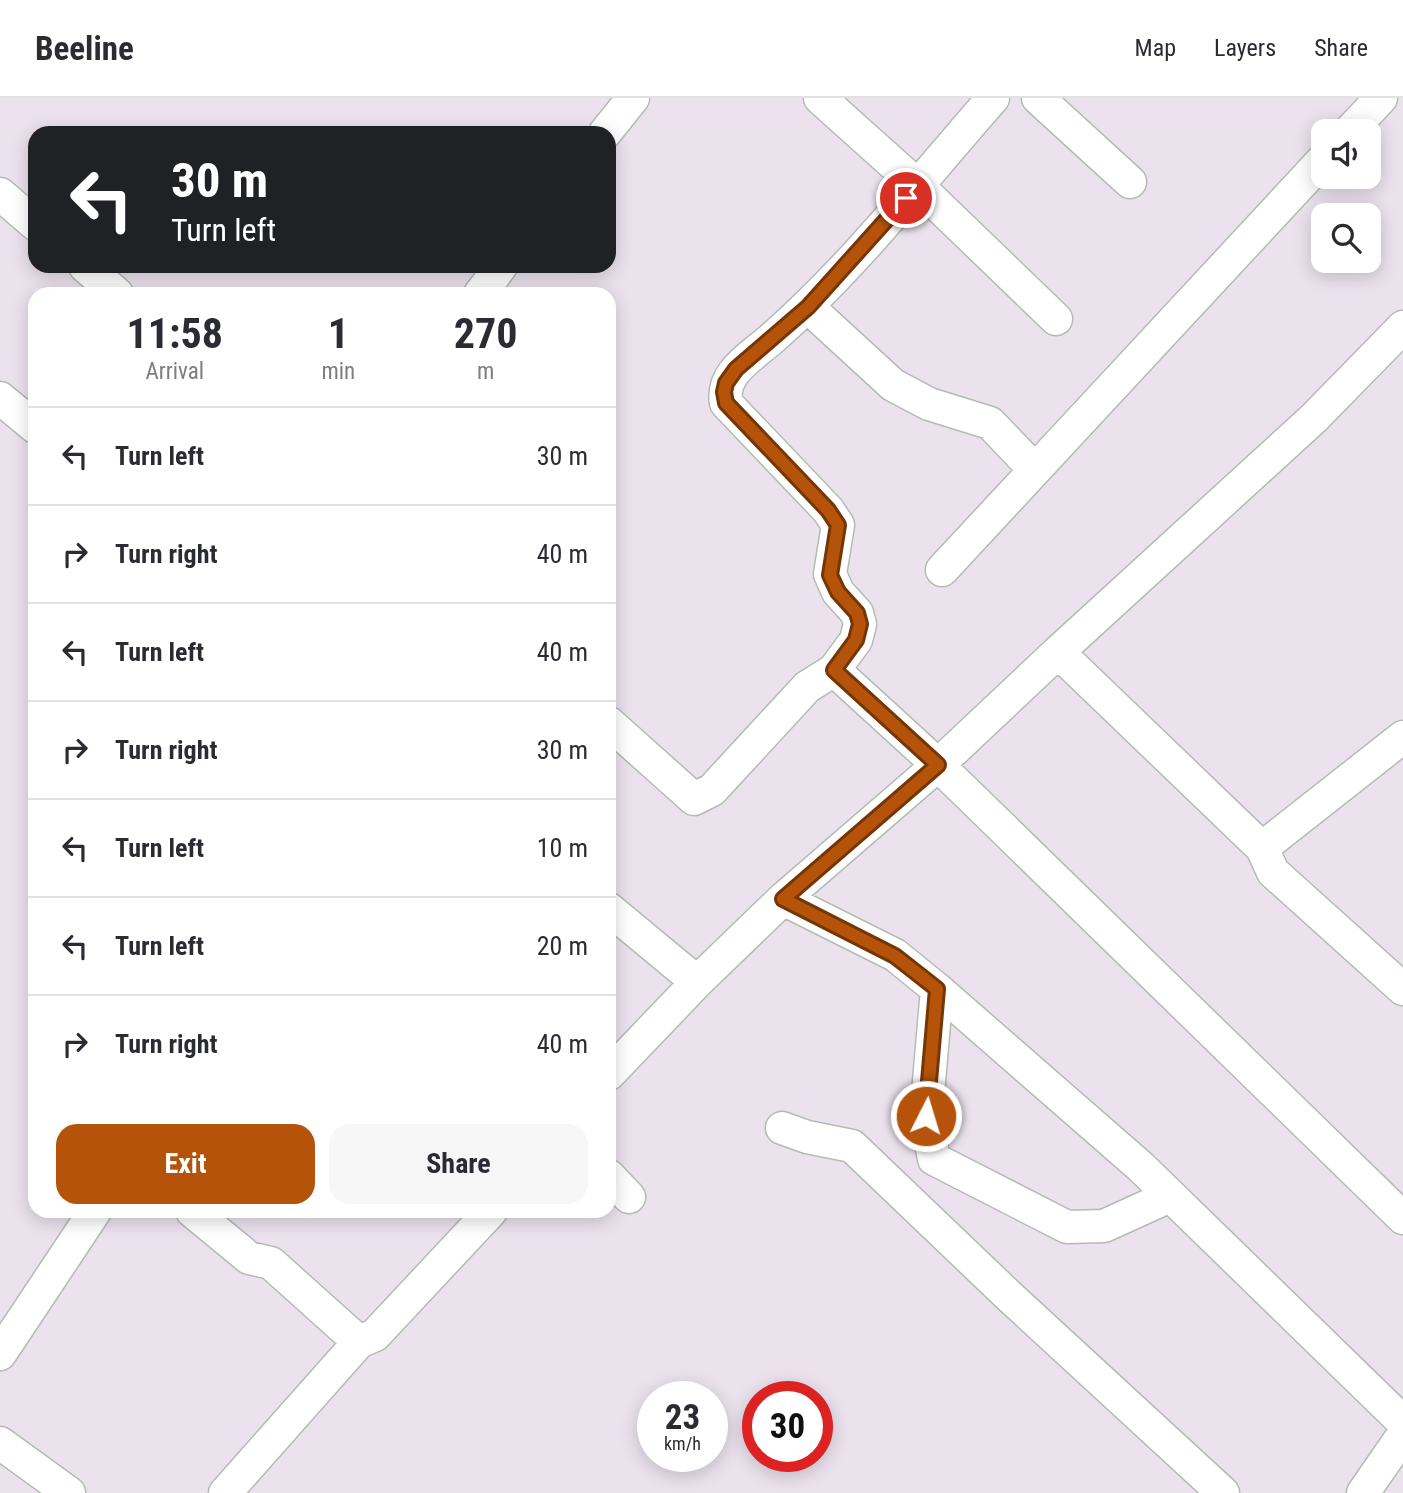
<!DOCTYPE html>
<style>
:root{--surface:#fff;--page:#f7f7f7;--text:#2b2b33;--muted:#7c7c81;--line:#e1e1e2;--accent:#b45309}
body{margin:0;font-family:"Roboto Condensed",sans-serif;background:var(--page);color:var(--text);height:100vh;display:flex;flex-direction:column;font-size:26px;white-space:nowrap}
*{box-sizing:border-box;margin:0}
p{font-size:23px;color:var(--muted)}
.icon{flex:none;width:38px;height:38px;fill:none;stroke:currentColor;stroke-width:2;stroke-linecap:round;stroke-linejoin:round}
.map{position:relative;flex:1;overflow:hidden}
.panel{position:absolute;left:28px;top:189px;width:588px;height:931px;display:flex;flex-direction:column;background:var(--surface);border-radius:21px;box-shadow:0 4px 18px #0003}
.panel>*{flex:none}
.top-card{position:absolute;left:28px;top:28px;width:588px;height:147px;border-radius:21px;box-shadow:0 4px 18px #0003;background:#202124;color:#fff;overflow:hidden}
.tools{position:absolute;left:1311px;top:21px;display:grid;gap:14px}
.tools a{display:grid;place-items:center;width:70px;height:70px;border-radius:14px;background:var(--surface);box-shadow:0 4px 18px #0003;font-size:35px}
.speed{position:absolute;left:637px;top:1283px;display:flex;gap:14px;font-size:35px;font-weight:700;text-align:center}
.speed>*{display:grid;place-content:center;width:91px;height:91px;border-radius:50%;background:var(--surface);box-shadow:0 4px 18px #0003;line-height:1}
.speed small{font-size:18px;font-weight:400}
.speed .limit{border:10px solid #d22;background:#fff;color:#111}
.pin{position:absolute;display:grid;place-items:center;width:60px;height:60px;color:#fff;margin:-30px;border:4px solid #fff;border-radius:50%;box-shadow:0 2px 7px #0007}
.me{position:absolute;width:77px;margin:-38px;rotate:5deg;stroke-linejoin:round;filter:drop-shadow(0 0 5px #0008)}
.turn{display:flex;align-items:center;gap:24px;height:147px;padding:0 28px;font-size:32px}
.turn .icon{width:91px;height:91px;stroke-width:2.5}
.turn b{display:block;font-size:49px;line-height:60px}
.eta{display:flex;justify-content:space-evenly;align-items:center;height:119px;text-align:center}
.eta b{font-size:42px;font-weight:700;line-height:49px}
.button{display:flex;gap:14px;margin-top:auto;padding:14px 28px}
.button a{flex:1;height:80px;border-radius:21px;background:var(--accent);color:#fff;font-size:28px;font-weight:700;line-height:80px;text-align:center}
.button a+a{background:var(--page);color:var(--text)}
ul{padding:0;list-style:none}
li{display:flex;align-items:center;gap:21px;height:98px;padding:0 28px;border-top:2px solid var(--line)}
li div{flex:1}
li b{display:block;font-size:26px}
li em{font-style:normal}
header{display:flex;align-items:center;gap:42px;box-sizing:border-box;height:98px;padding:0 35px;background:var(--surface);border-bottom:2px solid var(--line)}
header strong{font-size:33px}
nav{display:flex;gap:38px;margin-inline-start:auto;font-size:24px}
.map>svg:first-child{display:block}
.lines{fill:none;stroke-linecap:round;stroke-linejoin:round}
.street-casing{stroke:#b3bcb3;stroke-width:35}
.street{stroke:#fff;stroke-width:32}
.route-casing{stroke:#753606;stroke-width:18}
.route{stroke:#b45309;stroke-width:12}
</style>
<header>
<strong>Beeline</strong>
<nav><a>Map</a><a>Layers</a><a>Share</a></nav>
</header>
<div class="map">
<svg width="1403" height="1395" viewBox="0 0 1403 1395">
<rect width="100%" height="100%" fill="#ebe2ee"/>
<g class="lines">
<defs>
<path id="street" d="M820,0L917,87L1056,221
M1038,0L1130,84
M1350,33L1381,0
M605,35L633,0
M0,96L35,126
M85,168L117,196
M480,196L501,168
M808,209L893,287L929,306L990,325L1035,372
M1403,229L1314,320L1058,554L1262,750L1273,774L1403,891
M0,300L35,329
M942,472L1323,62
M834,572L856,542L860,526L857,515L838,494L830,476L838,427L828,412L726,305C721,276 749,260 769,243C850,173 922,81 993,0
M609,625L694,701L712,692L807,589L834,572L938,667L1403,1120
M1262,750L1403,639
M783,801L895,857L937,891L1141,1069L1403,1324
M609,811L697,884
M937,891L926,1018L934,1061L1067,1129L1104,1128L1170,1098
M609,976L697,884L783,801L938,667L1058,554
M782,1030L807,1039L852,1048L1009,1198L1223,1395
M609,1078L629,1099
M192,1113L249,1160L271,1165L359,1244
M0,1256L95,1113
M0,1345L69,1395
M225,1395L359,1244L375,1237L491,1113
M1363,1395L1403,1337"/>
</defs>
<use href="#street" class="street-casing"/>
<use href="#street" class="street"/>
</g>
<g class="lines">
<defs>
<path id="route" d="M906,100L808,209L736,271L726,285L724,294L726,305L828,412L838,427L830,477L838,494L857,515L860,526L856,542L834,572L938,667L783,801L895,858L937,891L926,1018"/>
</defs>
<use href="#route" class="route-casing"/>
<use href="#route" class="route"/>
</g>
</svg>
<div class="tools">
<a><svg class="icon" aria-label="sound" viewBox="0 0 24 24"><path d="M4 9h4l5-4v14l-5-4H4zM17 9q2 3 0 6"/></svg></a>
<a><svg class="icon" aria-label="search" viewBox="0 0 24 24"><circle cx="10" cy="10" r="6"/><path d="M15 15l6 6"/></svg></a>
</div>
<div class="speed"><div>23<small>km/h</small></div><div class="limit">30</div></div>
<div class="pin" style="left:906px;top:100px;background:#d93025"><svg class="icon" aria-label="arrive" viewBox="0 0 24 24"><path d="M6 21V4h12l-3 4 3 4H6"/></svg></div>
<svg class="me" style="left:926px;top:1018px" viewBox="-20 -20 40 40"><circle r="17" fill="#b45309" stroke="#fff" stroke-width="3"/><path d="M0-11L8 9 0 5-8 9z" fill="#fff"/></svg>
<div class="top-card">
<div class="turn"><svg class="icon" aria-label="left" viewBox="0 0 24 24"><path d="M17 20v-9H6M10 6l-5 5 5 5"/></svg><div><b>30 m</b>Turn left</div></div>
</div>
<section class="panel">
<div class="eta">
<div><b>11:58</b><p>Arrival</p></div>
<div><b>1</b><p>min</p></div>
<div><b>270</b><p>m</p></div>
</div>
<ul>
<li><svg class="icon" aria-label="left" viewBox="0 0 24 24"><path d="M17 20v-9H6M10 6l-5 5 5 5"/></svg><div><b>Turn left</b></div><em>30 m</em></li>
<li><svg class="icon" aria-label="right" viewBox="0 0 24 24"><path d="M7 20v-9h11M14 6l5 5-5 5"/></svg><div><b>Turn right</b></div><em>40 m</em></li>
<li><svg class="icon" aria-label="left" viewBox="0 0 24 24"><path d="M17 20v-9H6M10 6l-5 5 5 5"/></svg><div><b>Turn left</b></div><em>40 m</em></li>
<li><svg class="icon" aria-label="right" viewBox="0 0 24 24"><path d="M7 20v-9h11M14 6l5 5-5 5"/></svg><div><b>Turn right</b></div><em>30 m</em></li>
<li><svg class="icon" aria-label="left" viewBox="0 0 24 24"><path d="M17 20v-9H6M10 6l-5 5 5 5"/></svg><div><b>Turn left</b></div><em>10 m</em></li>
<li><svg class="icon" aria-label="left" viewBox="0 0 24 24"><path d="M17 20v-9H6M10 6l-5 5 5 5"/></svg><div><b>Turn left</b></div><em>20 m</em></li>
<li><svg class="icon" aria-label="right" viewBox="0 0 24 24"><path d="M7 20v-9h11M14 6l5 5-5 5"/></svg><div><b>Turn right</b></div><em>40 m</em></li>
</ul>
<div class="button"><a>Exit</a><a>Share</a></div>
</section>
</div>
